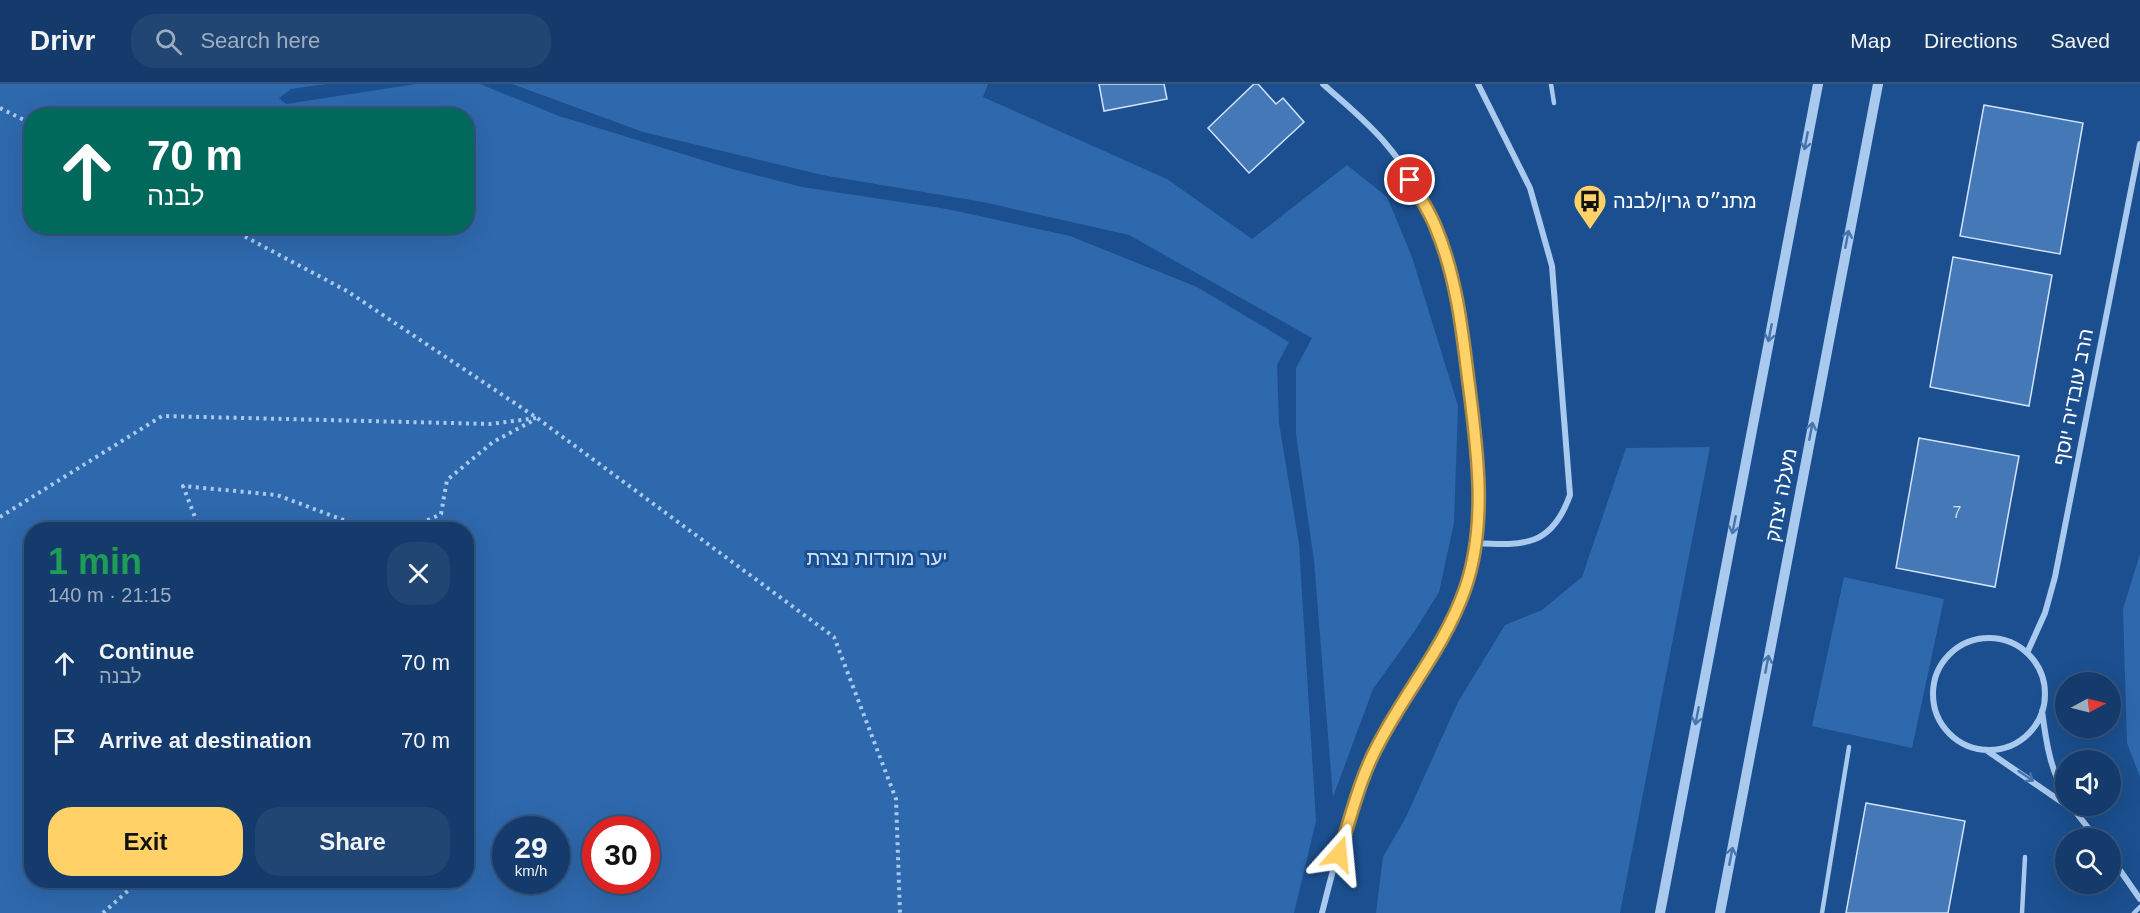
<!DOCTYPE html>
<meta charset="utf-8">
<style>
:root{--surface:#143b6b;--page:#214673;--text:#f1f3f6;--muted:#9dadc1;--line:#33557e;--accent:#ffd166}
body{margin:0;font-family:Arial,"Noto Sans Hebrew",sans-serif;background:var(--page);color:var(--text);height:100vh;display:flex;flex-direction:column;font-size:22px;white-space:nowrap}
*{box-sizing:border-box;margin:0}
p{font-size:20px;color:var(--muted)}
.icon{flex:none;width:33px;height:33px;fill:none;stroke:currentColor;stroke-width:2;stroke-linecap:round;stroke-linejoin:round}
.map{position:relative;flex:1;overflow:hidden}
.side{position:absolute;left:24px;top:438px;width:450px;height:366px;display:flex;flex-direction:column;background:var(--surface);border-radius:24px;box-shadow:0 6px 24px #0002,0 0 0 2px var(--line)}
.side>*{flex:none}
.top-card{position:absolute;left:24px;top:24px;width:450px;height:126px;border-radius:24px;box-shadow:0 6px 24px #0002,0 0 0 2px var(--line);background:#00695c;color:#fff;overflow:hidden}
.needle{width:39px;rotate:83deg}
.tools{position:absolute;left:2055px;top:588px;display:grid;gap:12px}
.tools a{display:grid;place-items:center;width:66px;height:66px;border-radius:50%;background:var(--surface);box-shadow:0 6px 24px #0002,0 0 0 2px var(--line);font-size:30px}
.speed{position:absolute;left:492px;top:732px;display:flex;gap:12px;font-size:30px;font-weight:700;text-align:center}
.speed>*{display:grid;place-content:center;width:78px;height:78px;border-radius:50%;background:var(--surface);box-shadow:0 6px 24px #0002,0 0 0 2px var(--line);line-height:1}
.speed small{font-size:15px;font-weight:400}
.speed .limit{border:9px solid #d22;background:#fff;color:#111}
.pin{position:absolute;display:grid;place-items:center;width:51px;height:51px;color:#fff;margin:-26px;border:3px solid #fff;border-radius:50%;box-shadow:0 2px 6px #0007}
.me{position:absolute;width:66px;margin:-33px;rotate:18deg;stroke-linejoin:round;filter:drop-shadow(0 0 4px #0008)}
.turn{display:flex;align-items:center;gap:21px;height:126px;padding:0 24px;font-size:27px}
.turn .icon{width:78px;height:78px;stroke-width:2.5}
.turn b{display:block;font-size:42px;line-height:51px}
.round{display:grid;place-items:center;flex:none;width:63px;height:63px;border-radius:24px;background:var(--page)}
.headline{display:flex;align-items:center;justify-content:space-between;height:102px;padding:0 24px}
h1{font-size:36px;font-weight:800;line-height:45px;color:#1e9e55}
.button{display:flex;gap:12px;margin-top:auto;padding:12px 24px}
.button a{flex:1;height:69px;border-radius:24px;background:var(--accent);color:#111;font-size:24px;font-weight:800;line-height:69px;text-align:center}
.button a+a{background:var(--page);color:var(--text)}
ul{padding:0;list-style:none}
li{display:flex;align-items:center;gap:18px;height:78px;padding:0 24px}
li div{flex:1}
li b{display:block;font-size:22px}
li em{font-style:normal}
header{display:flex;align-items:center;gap:36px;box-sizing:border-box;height:84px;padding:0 30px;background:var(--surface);border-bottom:2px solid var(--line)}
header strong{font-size:28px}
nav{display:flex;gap:33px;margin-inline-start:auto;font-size:21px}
.search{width:420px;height:54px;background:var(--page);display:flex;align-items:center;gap:15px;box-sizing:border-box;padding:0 21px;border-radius:24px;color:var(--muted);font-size:22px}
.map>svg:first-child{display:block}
.green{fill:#2e69ad;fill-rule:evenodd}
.building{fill:#4478b7;stroke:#cfe3fa;stroke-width:1.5}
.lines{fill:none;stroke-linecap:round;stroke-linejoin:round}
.path{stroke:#a9c9ee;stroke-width:4;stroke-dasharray:3 4.5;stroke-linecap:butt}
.service{stroke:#a9c9ee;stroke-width:4.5}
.minor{stroke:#a9c9ee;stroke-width:6}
.tertiary{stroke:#a9c9ee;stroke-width:10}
.oneway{stroke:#4674ac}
.route-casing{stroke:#a68842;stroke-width:15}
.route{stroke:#ffd166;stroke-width:10}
.labels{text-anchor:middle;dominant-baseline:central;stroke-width:6;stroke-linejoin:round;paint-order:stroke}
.number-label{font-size:16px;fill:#d0dded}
.poi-label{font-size:20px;fill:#fff;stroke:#1b4f8f;text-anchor:start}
.street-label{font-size:20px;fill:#fff;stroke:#1b4f8f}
.park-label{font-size:20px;fill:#cfe3fa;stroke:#1b4f8f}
</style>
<header>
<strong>Drivr</strong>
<div class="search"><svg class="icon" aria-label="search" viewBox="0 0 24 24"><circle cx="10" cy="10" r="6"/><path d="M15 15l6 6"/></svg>Search here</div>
<nav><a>Map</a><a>Directions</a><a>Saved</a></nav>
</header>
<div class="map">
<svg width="2140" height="829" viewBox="0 0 2140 829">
<rect width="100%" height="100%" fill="#1b4f8f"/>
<path class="green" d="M0,0H326L291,5L279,14L286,20L416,0H480L559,32L725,83L802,103L947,125L1070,152L1197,203L1289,258L1277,281L1279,339L1299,460L1316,737L1294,829H0ZM32,32H466V142H32ZM32,446H466V796H32ZM506,746H556V796H506ZM596,746H646V796H596Z
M512,0H988L983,13L1167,95L1252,155L1347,81L1387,113L1412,173L1458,322L1454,439L1439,508L1414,548L1373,605L1333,713L1314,477L1296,350V284L1312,254L1129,151L983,118L822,91L643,48Z
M1710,363L1620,829H1376L1383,773L1406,733L1458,618L1505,541L1542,526L1582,493L1626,364Z
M2140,470V693L2127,659L2123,525Z
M1844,493L1944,515L1912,664L1812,642Z"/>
<path class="building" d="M1099,0H1164L1167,15L1104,27Z
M1254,0H1258L1276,20L1283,14L1304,38L1249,89L1208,44Z
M1984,21L2083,39L2060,170L1960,152Z
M1953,173L2052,191L2029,322L1930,303Z
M1919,354L2019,372L1995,503L1896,484Z
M1866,719L1965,737L1948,829H1846Z"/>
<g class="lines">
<path class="path" d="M0,24L32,40
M225,142L347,207L537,334L834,553L896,715L900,829
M0,433L162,332L490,340L537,334
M200,446L183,402L277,411L370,446
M407,446L441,430L447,396L493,358L534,336
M103,829L140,796"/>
<path class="service" d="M1551,0L1554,19
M1822,829L1849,663
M2022,829L2025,773
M2134,829L2140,823"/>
<path class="minor" d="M1476,459C1525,462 1552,462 1570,411L1552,182L1530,104L1478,0
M1933 610a56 56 0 1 1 112 0a56 56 0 1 1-112 0Z
M2027,569L2045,529L2055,493L2140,60
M2042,627C2046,657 2050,686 2066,712
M1986,666L2066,721
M2071,722L2096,754
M2110,772L2140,815
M1322,829C1336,773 1352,712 1378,660C1405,607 1445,563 1465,506C1489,437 1476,359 1467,289C1462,240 1456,187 1435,142C1423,114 1406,83 1386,60C1368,38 1344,19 1323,0"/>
<path class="tertiary" d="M1660,829L1818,0
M1720,829L1878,0"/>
</g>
<defs><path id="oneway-shaft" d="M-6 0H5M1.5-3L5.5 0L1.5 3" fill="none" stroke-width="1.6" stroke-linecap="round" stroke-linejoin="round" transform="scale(1.5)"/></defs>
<g class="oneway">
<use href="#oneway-shaft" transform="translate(1806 57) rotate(101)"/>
<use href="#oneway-shaft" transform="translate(1847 155) rotate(-79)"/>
<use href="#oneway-shaft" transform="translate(1770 249) rotate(101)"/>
<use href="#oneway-shaft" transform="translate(1811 347) rotate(-79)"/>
<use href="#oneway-shaft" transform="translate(1734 441) rotate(101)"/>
<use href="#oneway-shaft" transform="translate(1767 580) rotate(-79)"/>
<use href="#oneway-shaft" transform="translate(1697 632) rotate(101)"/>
<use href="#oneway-shaft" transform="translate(2026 692) rotate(34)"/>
<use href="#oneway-shaft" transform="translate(1731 772) rotate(-79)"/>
</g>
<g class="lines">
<defs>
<path id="route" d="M1339,770C1351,733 1360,693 1379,659C1406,607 1445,562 1465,505C1488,439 1477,363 1468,294C1462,244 1456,192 1436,144C1430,128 1419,112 1410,96"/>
</defs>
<use href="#route" class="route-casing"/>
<use href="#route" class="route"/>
</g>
<defs>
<symbol id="bus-pin" viewBox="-11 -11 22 30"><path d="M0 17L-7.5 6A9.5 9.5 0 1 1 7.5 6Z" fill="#ffd166" stroke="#1b4f8f"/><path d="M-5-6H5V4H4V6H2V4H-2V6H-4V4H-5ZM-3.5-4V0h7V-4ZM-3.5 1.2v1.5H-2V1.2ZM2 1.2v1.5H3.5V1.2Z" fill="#111"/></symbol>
</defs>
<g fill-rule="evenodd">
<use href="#bus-pin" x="1571" y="98" width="38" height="52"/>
</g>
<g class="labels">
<g class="number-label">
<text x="1957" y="428">7</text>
</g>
<g class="poi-label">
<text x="1613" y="117">מתנ״ס גרין/לבנה</text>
</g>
<g class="street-label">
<text transform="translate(2073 313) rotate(-79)">הרב עובדיה יוסף</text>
<text transform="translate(1781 411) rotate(-79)">מעלה יצחק</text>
</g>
<g class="park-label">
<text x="877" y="474">יער מורדות נצרת</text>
</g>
</g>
</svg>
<div class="tools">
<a><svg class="needle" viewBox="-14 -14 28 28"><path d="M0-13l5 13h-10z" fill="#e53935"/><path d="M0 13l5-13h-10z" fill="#9dadc1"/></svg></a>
<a><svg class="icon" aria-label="sound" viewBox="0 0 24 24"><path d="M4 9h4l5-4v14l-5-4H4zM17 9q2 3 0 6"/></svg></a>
<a><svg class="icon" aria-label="search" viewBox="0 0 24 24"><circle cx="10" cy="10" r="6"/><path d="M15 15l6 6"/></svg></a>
</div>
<div class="speed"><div>29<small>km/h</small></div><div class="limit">30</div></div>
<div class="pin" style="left:1410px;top:96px;background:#d93025"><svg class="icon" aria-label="arrive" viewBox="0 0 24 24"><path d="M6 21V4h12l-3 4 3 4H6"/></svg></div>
<svg class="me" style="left:1339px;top:770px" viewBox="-20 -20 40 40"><path d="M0-17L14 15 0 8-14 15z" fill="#ffd166" stroke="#fff" stroke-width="4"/></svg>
<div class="top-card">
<div class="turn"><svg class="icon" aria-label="ahead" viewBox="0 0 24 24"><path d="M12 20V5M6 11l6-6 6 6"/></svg><div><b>70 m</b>לבנה</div></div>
</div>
<section class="side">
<div class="headline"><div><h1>1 min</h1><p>140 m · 21:15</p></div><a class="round"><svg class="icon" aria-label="close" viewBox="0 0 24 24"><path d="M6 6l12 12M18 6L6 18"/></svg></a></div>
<ul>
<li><svg class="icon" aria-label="ahead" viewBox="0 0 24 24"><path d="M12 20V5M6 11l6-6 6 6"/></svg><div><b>Continue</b><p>לבנה</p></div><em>70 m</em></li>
<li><svg class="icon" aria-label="arrive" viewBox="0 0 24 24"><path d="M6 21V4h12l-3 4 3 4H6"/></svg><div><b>Arrive at destination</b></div><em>70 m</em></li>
</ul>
<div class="button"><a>Exit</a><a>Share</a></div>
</section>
</div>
